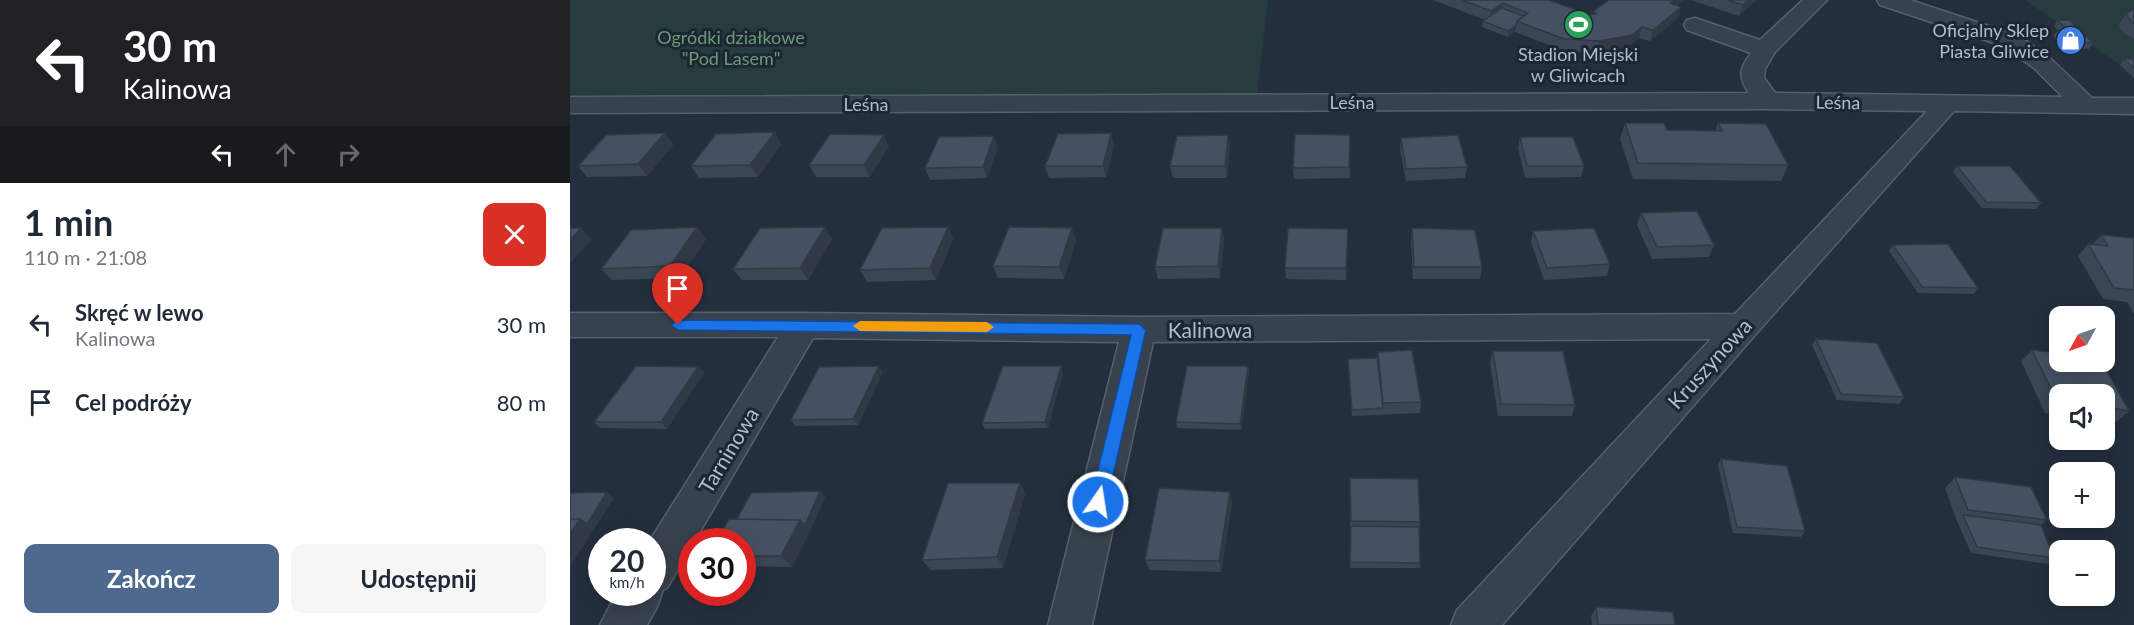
<!DOCTYPE html>
<html lang="pl">
<meta charset="utf-8">
<style>
:root{--surface:#fff;--page:#f6f6f7;--text:#1f2937;--muted:#747a83;--accent:#4f688e}
body{margin:0;font-family:Lato,sans-serif;background:var(--page);color:var(--text);height:100vh;display:flex;flex-direction:column;font-size:22px;white-space:nowrap}
*{box-sizing:border-box;margin:0}
p{font-size:20px;color:var(--muted)}
.icon{flex:none;width:33px;height:33px;fill:none;stroke:currentColor;stroke-width:2;stroke-linecap:round;stroke-linejoin:round}
.map{position:relative;flex:1;overflow:hidden}
.panel{display:flex;flex-direction:column;background:var(--surface);width:570px}
.panel>*{flex:none}
.banner{background:#202124;color:#fff;overflow:hidden}
.needle{width:39px;rotate:230deg}
.fabs{position:absolute;left:1479px;top:306px;display:grid;gap:12px}
.fabs a{display:grid;place-items:center;width:66px;height:66px;border-radius:12px;background:var(--surface);box-shadow:0 3px 15px #0003;font-size:30px}
.speed{position:absolute;left:18px;top:528px;display:flex;gap:12px;font-size:30px;font-weight:700;text-align:center}
.speed>*{display:grid;place-content:center;width:78px;height:78px;border-radius:50%;background:var(--surface);box-shadow:0 3px 15px #0003;line-height:1}
.speed small{font-size:15px;font-weight:400}
.speed .limit{border:9px solid #d22;background:#fff;color:#111}
.pin{position:absolute;display:grid;place-items:center;width:51px;height:51px;color:#fff;margin:-62px -26px;border-radius:50% 50% 50% 0;rotate:-45deg;box-shadow:0 0 6px #0007}
.pin .icon{rotate:45deg}
.me{position:absolute;width:66px;margin:-33px;rotate:13deg;stroke-linejoin:round;filter:drop-shadow(0 0 4px #0008)}
.turn{display:flex;align-items:center;gap:21px;height:126px;padding:0 24px;font-size:27px}
.turn .icon{width:78px;height:78px;stroke-width:2.5}
.turn b{display:block;font-size:42px;line-height:51px}
.lanes{display:flex;align-items:center;height:57px;padding:0 24px;background:#0003;justify-content:center;gap:30px;direction:ltr}
.lanes .off{opacity:.35}
.round{display:grid;place-items:center;flex:none;width:63px;height:63px;border-radius:12px;background:var(--page)}
.overview{display:flex;align-items:center;justify-content:space-between;height:102px;padding:0 24px}
h1{font-size:36px;font-weight:700;line-height:45px}
.button{display:flex;gap:12px;margin-top:auto;padding:12px 24px}
.button a{flex:1;height:69px;border-radius:12px;background:var(--accent);color:#fff;font-size:24px;font-weight:700;line-height:69px;text-align:center}
.button a+a{background:var(--page);color:var(--text)}
ul{padding:0;list-style:none}
li{display:flex;align-items:center;gap:18px;height:78px;padding:0 24px}
li div{flex:1}
li b{display:block;font-size:22px}
li em{font-style:normal}
main{display:flex;flex:1;min-height:0}
.map>svg:first-child{display:block}
.green{fill:#263c3f}
.lines{fill:none;stroke-linecap:round;stroke-linejoin:round}
.minor-casing{stroke:#565f6c;stroke-width:3}
.minor{fill:#38414e;fill-rule:evenodd}
.wall{fill:#3b4654}
.shaded-wall{fill:#303945}
.building{fill:#455162;stroke:#303945;stroke-width:1.5}
.route{fill:#1a73e8;stroke:#114b97;stroke-width:1.5}
.slow{fill:#f59e0b}
.labels{text-anchor:middle;dominant-baseline:central;stroke-width:6;stroke-linejoin:round;paint-order:stroke}
.far-poi-label{font-size:18px;fill:#b4bcc9;stroke:#1d2633;text-anchor:end}
.far-park-label{font-size:18px;fill:#6b9a76;stroke:#1d2633}
.far-street-label{font-size:18px;fill:#b4bcc9;stroke:#1d2633}
.street-label{font-size:21px;fill:#b4bcc9;stroke:#1d2633}
</style>
<main>
<section class="panel">
<div class="banner">
<div class="turn"><svg class="icon" aria-label="left" viewBox="0 0 24 24"><path d="M17 20v-9H6M10 6l-5 5 5 5"/></svg><div><b>30 m</b>Kalinowa</div></div>
<div class="lanes"><svg class="icon" aria-label="left" viewBox="0 0 24 24"><path d="M17 20v-9H6M10 6l-5 5 5 5"/></svg><svg class="icon off" aria-label="ahead" viewBox="0 0 24 24"><path d="M12 20V5M6 11l6-6 6 6"/></svg><svg class="icon off" aria-label="right" viewBox="0 0 24 24"><path d="M7 20v-9h11M14 6l5 5-5 5"/></svg></div>
</div>
<div class="overview"><div><h1>1 min</h1><p>110 m · 21:08</p></div><a class="round" style="background:#d93025;color:#fff"><svg class="icon" aria-label="close" viewBox="0 0 24 24"><path d="M6 6l12 12M18 6L6 18"/></svg></a></div>
<ul>
<li><svg class="icon" aria-label="left" viewBox="0 0 24 24"><path d="M17 20v-9H6M10 6l-5 5 5 5"/></svg><div><b>Skręć w lewo</b><p>Kalinowa</p></div><em>30 m</em></li>
<li><svg class="icon" aria-label="arrive" viewBox="0 0 24 24"><path d="M6 21V4h12l-3 4 3 4H6"/></svg><div><b>Cel podróży</b></div><em>80 m</em></li>
</ul>
<div class="button"><a>Zakończ</a><a>Udostępnij</a></div>
</section>
<div class="map">
<svg width="1564" height="625" viewBox="0 0 1564 625">
<rect width="100%" height="100%" fill="#242f3e"/>
<path class="green" d="M0,0H698L687,93L0,95Z
M1455,0H1564V65H1550Z"/>
<g class="lines">
<defs>
<path id="minor" d="M1233,0H1257L1205,52L1195,69L1194,78L1205,93L1493,97L1464,68L1433,46L1310,5L1307,0H1340L1449,36L1480,58L1522,98H1564V114L1384,111L1185,335L932,625H881L887,610L1141,339L583,342L522,625H478L549,342L243,338L124,542H122V546L97,588L93,590L87,607L77,625H30L47,592H82V542H79L208,337H0V313H233L569,317L1165,314L1357,111L1197,109L0,113V97L1179,93C1168,77 1169,69 1181,53L1117,30L1114,25L1117,20L1125,18L1190,40Z"/>
</defs>
<use href="#minor" class="minor-casing"/>
<use href="#minor" class="minor"/>
</g>
<path class="wall" d="M863,0H979L1008,15L1024,14V11L1108,5L1111,7L1108,18L1080,41L1069,38L1059,46L1027,53L992,50L945,32L938,37L912,27L913,21L915,20Z
M1121,0H1186L1169,16Z
M1564,9V39L1555,34L1550,29L1549,24L1557,13Z
M1487,20L1523,43L1519,49L1495,48L1483,36L1488,30L1484,26Z
M1554,59H1564V78L1550,65Z
M1055,123L1097,130L1145,131L1148,123L1218,165L1211,181L1063,179L1050,139Z
M205,132L211,144L188,177L129,178L121,166Z
M95,133L103,145L77,176L17,177L8,166Z
M658,135L660,147L657,178H603L600,166Z
M780,135V178L724,179L723,168Z
M424,136L428,148L417,178L360,180L355,168Z
M950,137L1014,166L1011,177L955,178L948,148Z
M831,138L897,167L895,178L836,181L830,149Z
M544,145L536,177L479,178L475,166Z
M319,146L300,177H246L239,165Z
M1387,166L1471,203L1466,209L1412,208L1383,172Z
M1071,213L1144,245L1139,257L1082,259L1067,225Z
M378,227L383,239L366,280L297,282L290,270Z
M652,228L654,240L650,278L588,279L585,267Z
M842,228L912,267L910,279H843L841,240Z
M963,231L1040,264L1037,276L974,280L961,242Z
M1531,235L1564,238V314L1557,302L1533,299L1508,256L1518,244L1522,245Z
M136,239L110,278L42,280L31,269Z
M262,239L238,280H172L163,269Z
M506,240L494,279L428,278L423,266Z
M778,241L776,280L716,279L715,268Z
M1323,245L1408,288L1404,294L1348,293L1319,251Z
M1246,339L1334,397L1329,404L1267,400L1242,345Z
M1462,350L1490,353V362H1532L1559,411L1546,422L1534,421V394H1490V414L1475,413L1451,361Z
M923,351L1005,405L1002,416H928L920,363Z
M808,352L851,402L850,413L782,416L778,359L807,358Z
M678,366L679,372L671,430L607,428L606,422Z
M128,367L134,373L97,429L30,428L24,422Z
M313,372L288,425L226,426L221,420Z
M493,372L478,428L415,429L412,423Z
M1151,459L1235,531L1231,537L1163,533L1148,465Z
M1385,477L1477,520L1471,525L1484,558L1477,564L1401,553L1387,521L1375,488Z
M780,478L850,522V568H780Z
M450,483L455,494L433,568L361,570L352,560Z
M250,491L255,497L240,531L222,567L172,566V542L167,519Z
M660,492L662,503L651,572L579,570L575,560Z
M1026,607L1105,625H1022L1021,616Z"/>
<path class="shaded-wall" d="M1104,0H1114L1097,14L1100,3Z
M1178,0H1186L1169,16L1173,5Z
M933,3L931,14L920,22L921,11Z
M1111,7L1108,18L1080,41L1083,30Z
M946,26L945,32L938,37V31Z
M1072,27L1069,38L1059,46L1027,53L1029,41Z
M205,132L211,144L188,177L180,165Z
M95,133L103,145L77,176L68,164Z
M541,133L544,145L536,177L533,166Z
M314,135L319,146L300,177L294,165Z
M658,135L660,147L657,178L655,166Z
M424,136L428,148L417,178L413,167Z
M127,227L136,239L110,278L100,266Z
M255,227L262,239L238,280L230,268Z
M378,227L383,239L366,280L360,268Z
M11,228L22,240L0,263V240Z
M502,228L506,240L494,279L489,267Z
M652,228L654,240L650,278L648,266Z
M309,366L313,372L288,425L283,419Z
M491,366L493,372L478,428L475,422Z
M678,366L679,372L671,430L670,424Z
M128,367L134,373L97,429L91,422Z
M450,483L455,494L433,568L427,557Z
M250,491L255,497L240,531L222,567L211,556L230,520Z
M37,492L44,498L0,567V534L10,519Z
M660,492L662,503L651,572L649,561Z"/>
<path class="building" d="M892,0H979L1004,9L1008,15L1026,14L1024,11L1039,0H1104L1100,3L1111,7L1083,30L1072,27L1062,35L1029,41L994,39L947,21L958,13L933,3L921,11Z
M1158,0H1178L1173,5Z
M932,8L953,16L947,21L946,26L938,31L913,21Z
M1564,9V23L1558,18L1557,13Z
M1487,20H1499L1523,43L1499,42L1487,30H1498Z
M1554,59H1564V68Z
M1055,123H1094L1097,130L1152,131L1148,123L1196,124L1218,165L1068,163Z
M205,132L180,165L121,166L146,134Z
M95,133L68,164L8,166L36,135Z
M541,133L533,166H475L488,134Z
M260,134L314,135L294,165H239Z
M725,134L780,135L779,167L723,168Z
M658,135L655,166H600L607,136Z
M888,135L897,167L836,169L831,138Z
M424,136L413,167L355,168L369,137Z
M950,137H1003L1014,166H957Z
M1387,166H1440L1471,203L1416,202Z
M1127,211L1144,245L1087,247L1071,213Z
M127,227L100,266L31,269L61,230Z
M255,227L230,268L163,269L190,228Z
M378,227L360,268L290,270L312,228Z
M439,227L502,228L489,267L423,266Z
M0,228H11L0,240Z
M593,228H652L648,266L585,267Z
M718,228L778,229L776,268H715Z
M842,228L905,230L912,267H844Z
M1024,228L1040,264L977,268L963,231Z
M1531,235L1564,238V290L1544,288L1518,244L1538,246Z
M1378,244L1408,288L1352,287L1323,245Z
M1246,339L1307,343L1334,397L1271,394Z
M842,350L851,402L813,403L808,352Z
M1462,350L1490,353V362H1532L1559,411L1534,407V394H1490V401H1487Z
M923,351H993L1005,405L931,404Z
M807,358L813,408L782,410L778,359Z
M66,366L128,367L91,422H24Z
M309,366L283,419L221,420L249,367Z
M433,366H491L475,422L412,423Z
M617,366H678L670,424L606,422Z
M1151,459L1217,466L1235,531L1167,527Z
M1385,477L1461,487L1477,520L1398,510Z
M780,478L848,479L850,522L781,521Z
M378,483H450L427,557L352,560Z
M589,488L660,492L649,561L575,560Z
M250,491L235,525L230,520L167,519L181,493Z
M37,492L17,524L10,519H0V493Z
M1393,515L1471,525L1484,558L1407,547Z
M0,519H10L0,534Z
M159,519L230,520L211,556H172V542H146Z
M781,526L849,527L850,563L780,562Z
M1026,607L1103,612L1105,625H1028Z"/>
<path class="route" d="M108,320L569,324L576,330L537,502L534,507L528,509L523,507L520,502L561,335L108,330L101,325Z"/>
<path class="slow" d="M290,321L417,322L424,327L417,332L290,331L283,326Z"/>
<defs>
<symbol id="stadium-disc" viewBox="-11 -11 22 22"><circle r="9.5" fill="#2e9e5b" stroke="#1d2633"/><path d="M0-5a6.5 5 0 1 0 0 10a6.5 5 0 1 0 0-10ZM-3.5-1.8h7v3.6h-7Z" fill="#fff"/></symbol>
<symbol id="shop-disc" viewBox="-11 -11 22 22"><circle r="9.5" fill="#3f7fe0" stroke="#1d2633"/><path d="M-5-2.5h2.3a2.7 3.5 0 0 1 5.4 0H5L5.5 6h-11ZM-1.5-2.5h3a1.5 2.3 0 0 0-3 0Z" fill="#fff"/></symbol>
</defs>
<g fill-rule="evenodd">
<use href="#stadium-disc" x="992" y="8" width="33" height="33"/>
<use href="#shop-disc" x="1484" y="24" width="33" height="33"/>
</g>
<g class="labels">
<g class="far-poi-label">
<text x="1479" y="30">Oficjalny Sklep<tspan x="1479" dy="21">Piasta Gliwice</tspan></text>
<text x="1008" y="54" text-anchor="middle">Stadion Miejski<tspan x="1008" dy="21">w Gliwicach</tspan></text>
</g>
<g class="far-park-label">
<text x="161" y="37">Ogródki działkowe<tspan x="161" dy="21">"Pod Lasem"</tspan></text>
</g>
<g class="far-street-label">
<text x="782" y="102">Leśna</text>
<text transform="translate(1268 102) rotate(1)">Leśna</text>
<text x="296" y="104">Leśna</text>
</g>
<g class="street-label">
<text x="640" y="329">Kalinowa</text>
<text transform="translate(1139 363) rotate(-48)">Kruszynowa</text>
<text transform="translate(158 450) rotate(-59)">Tarninowa</text>
</g>
</g>
</svg>
<div class="fabs">
<a><svg class="needle" viewBox="-14 -14 28 28"><path d="M0-13l5 13h-10z" fill="#e53935"/><path d="M0 13l5-13h-10z" fill="#747a83"/></svg></a>
<a><svg class="icon" aria-label="sound" viewBox="0 0 24 24"><path d="M4 9h4l5-4v14l-5-4H4zM17 9q2 3 0 6"/></svg></a>
<a>+</a>
<a>−</a>
</div>
<div class="speed"><div>20<small>km/h</small></div><div class="limit">30</div></div>
<div class="pin" style="left:108px;top:325px;background:#d93025"><svg class="icon" aria-label="arrive" viewBox="0 0 24 24"><path d="M6 21V4h12l-3 4 3 4H6"/></svg></div>
<svg class="me" style="left:528px;top:502px" viewBox="-20 -20 40 40"><circle r="17" fill="#1a73e8" stroke="#fff" stroke-width="3"/><path d="M0-11L8 9 0 5-8 9z" fill="#fff"/></svg>
</div>
</main>
